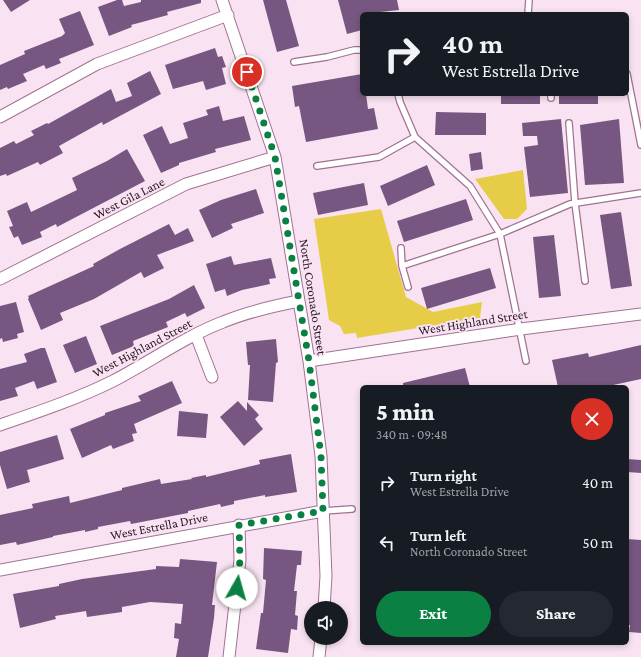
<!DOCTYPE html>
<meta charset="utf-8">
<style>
:root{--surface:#171b24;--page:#242831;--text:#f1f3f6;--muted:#9ea1a6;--accent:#0b8043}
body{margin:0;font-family:"Crimson Pro",serif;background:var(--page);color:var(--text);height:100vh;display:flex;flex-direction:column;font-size:15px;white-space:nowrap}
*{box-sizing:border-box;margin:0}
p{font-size:13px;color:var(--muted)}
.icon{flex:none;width:22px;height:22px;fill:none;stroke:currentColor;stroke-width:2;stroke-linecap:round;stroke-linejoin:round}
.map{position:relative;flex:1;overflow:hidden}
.sheet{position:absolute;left:360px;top:385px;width:269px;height:260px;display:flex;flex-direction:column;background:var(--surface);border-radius:6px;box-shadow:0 2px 6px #0003}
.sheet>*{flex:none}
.banner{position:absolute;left:360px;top:12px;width:269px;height:84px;border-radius:6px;box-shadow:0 2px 6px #0003;background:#171b24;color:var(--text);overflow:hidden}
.controls{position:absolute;left:304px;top:601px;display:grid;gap:8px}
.controls a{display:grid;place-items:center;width:44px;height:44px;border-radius:50%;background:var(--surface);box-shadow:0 2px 6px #0003;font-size:20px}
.pin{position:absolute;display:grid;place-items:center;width:34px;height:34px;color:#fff;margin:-17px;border:2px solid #fff;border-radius:50%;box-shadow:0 1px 4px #0007}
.me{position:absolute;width:44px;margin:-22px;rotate:7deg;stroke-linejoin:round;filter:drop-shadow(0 0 3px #0008)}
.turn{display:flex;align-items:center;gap:14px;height:84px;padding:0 16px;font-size:18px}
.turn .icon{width:52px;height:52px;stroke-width:2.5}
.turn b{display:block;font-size:28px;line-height:34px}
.round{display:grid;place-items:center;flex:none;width:42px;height:42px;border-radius:21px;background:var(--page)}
.head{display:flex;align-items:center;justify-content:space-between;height:68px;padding:0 16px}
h1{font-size:24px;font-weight:800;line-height:30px}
.action{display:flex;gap:8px;margin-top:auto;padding:8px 16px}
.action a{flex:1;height:46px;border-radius:24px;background:var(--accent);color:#fff;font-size:16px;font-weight:800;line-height:46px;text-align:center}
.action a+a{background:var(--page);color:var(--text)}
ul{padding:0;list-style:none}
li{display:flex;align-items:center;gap:12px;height:60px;padding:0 16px}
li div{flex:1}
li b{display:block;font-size:15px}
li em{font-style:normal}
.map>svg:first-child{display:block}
.green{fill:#e7cd47}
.building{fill:#775781}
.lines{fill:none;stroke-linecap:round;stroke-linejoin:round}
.lane-casing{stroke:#a17193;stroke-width:8}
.street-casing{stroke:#a17193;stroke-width:13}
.lane{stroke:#fff;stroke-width:5.5}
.street{stroke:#fff;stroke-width:11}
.route{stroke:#0b8043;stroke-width:7;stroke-dasharray:0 12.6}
.labels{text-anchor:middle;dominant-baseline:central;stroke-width:4;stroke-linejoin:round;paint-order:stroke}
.street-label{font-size:13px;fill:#291624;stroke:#f9e3f2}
</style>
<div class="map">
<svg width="641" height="657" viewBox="0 0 641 657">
<rect width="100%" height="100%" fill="#f9e3f2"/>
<path class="green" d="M523,170L527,209L517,219H504L475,179Z
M381,209L406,297L433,312L482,302L480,318L357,338L356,333L344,334L340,326L329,320L314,219Z"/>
<path class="building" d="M3,0H30L11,12Z
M117,0H122L124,6L141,2V0H201V3L167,12L168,15L131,25L132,27L109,36L98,7Z
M263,0H286L299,46L277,52Z
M338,0H397L399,10L362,14V30L347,34Z
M80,11L94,45L59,59L61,63L46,69L44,65L23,74L27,81L8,89L7,87L0,90V65L25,54L24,51L62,36L65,33L59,19Z
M215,48L218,57L222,56L226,67L222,68L226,84L206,90L203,81L173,89L165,65Z
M150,71L161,94L103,125L102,122L59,146L63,153L40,165L38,162L7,176L6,174L0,176V148L14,141L16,144L34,135L31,131L47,123L48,124L111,89L116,102L132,96L127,83Z
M362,74V94H366L368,109L374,108L378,129L306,142L299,106L295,107L292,86Z
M501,94H540V104H501Z
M559,94H598V104H559Z
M219,106L223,121L244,116L251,140L215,149L216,152L179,163V165L161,173L143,135L162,126L170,144L188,138L183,123L208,115L206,110Z
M436,112L486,113V135H435Z
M561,119L568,193L530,197L524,147L538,145L537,136H523L522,123Z
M619,119L624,183L585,185L580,125Z
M127,149L145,181L57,227L56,224L40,232L42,237L22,245L18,236L14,238L9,227L13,226L7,211L27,202L31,212L77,190L72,178L107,161Z
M481,152L483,169L471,171L469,154Z
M427,165L435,185L388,206L380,186Z
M364,183L368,205L318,215L313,193Z
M256,189L264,213L231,224L233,228L212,238L199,210L221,200Z
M466,199L473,220L404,242L397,221Z
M621,212L632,286L611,289L600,215Z
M169,224L175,235L188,228L194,241L157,255L164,268L144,278L141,272L94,299L60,313L63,320L41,330L28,299L29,298L28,296L94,266L93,264L120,249Z
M554,235L561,296L539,298L533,237Z
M231,256L234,265L271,258L276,278L269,279L270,284L242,290L227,296L225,289L215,292L206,264Z
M490,268L496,288L427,309L421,288Z
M194,285L205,308L187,317L185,313L166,322L168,327L133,341L134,346L112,355L100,326L169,299Z
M16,302L24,332L17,334L18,338L3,342L2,338L0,339V306Z
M86,336L97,364L75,373L63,345Z
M276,339L278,362L276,363L273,402L248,400L250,365H248L246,342Z
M641,345V379L604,387H558L552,360L588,353L589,357Z
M41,348H45L57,382L37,389L34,381L15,388L18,396L0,401V369L27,362L24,354Z
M465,368L470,387H403V383Z
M172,381L182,403L134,424L137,433L132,434L134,441L113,449L111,445L82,458L70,429L105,415V413L141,401L138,396Z
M238,401L247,411V402L259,415L255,419L263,429L244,446L220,417Z
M179,411L208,414L206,438L177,436Z
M57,435L64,459L27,470L30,482L7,489L0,465V452Z
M291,454L297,492L265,497V495L234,501V504L221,507L220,504L188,511V513L131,524L130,521L98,527V529L85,532V530L53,536V537L17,545L16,542L0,545V515L33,508L32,504L69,496L70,503L122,490V488L160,479L161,484L192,479L191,478L206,475V477L260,464L259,460Z
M627,459L641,460V473L627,472Z
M627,539L641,540V633L629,632L630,625H627Z
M264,548L302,551L301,565H297L294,591H297L295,615L298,616L297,630L291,629L288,653L256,649L261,613H263L266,580L263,579Z
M180,559L217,562L212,605H215L214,618L208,657H176L179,639L174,638L175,623L181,624L183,604L150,602L122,607V612L87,617L86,611L55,616L56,619L20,628L13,594L59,586V584L82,579L156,569V566L179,567Z"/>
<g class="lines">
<defs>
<path id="lane" d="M528,14L529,0
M294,62L327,57L354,50H362
M627,74L641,145
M398,94L400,102L415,137L470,186L500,234L526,361
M551,94V98
M569,123L575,203L585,281
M317,166L379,157L415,137
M401,248L402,266L408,287
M402,266L500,234L570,204L641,193
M323,511L352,509"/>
<path id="street" d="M222,0L275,157L309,361L321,456L326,576L324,608
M0,117L97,64L228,15
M0,279L186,184L275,157
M196,335L212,377
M309,361L521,329L641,314
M0,425C38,412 77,399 113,381C150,362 184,337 223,322C247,312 273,306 299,301
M0,570L323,511
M229,657L240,560L239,525
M319,657L321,638"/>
</defs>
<use href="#lane" class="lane-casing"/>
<use href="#street" class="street-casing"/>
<use href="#lane" class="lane"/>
<use href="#street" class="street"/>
</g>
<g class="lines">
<path class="route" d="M237,588L240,560L239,525L323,511L321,456L309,361L275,157L247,72"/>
</g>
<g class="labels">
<g class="street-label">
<text transform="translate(129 198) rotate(-27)">West Gila Lane</text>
<text transform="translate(313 297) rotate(81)">North Coronado Street</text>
<text transform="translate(473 322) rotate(-9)">West Highland Street</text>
<text transform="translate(142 348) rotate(-28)">West Highland Street</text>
<text transform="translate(159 526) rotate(-11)">West Estrella Drive</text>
</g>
</g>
</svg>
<div class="controls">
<a><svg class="icon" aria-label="sound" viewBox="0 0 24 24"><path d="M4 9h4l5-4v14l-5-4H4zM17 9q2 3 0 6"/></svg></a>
</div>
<div class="pin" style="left:247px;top:72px;background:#d93025"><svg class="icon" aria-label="arrive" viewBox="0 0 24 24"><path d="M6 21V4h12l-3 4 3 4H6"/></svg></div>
<svg class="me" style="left:237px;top:588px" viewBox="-20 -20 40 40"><circle r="19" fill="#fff"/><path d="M0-13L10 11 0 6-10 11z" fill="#0b8043"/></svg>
<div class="banner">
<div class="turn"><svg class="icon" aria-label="right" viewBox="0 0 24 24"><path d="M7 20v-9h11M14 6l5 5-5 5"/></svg><div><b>40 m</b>West Estrella Drive</div></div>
</div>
<section class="sheet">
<div class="head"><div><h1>5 min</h1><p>340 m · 09:48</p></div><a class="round" style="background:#d93025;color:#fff"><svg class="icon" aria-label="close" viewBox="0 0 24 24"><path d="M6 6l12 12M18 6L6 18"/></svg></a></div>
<ul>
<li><svg class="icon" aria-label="right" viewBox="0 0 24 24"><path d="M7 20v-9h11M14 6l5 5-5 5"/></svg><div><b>Turn right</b><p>West Estrella Drive</p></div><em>40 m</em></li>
<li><svg class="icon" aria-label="left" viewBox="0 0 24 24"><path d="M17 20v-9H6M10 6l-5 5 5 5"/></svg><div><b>Turn left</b><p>North Coronado Street</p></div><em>50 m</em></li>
</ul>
<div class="action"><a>Exit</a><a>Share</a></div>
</section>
</div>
